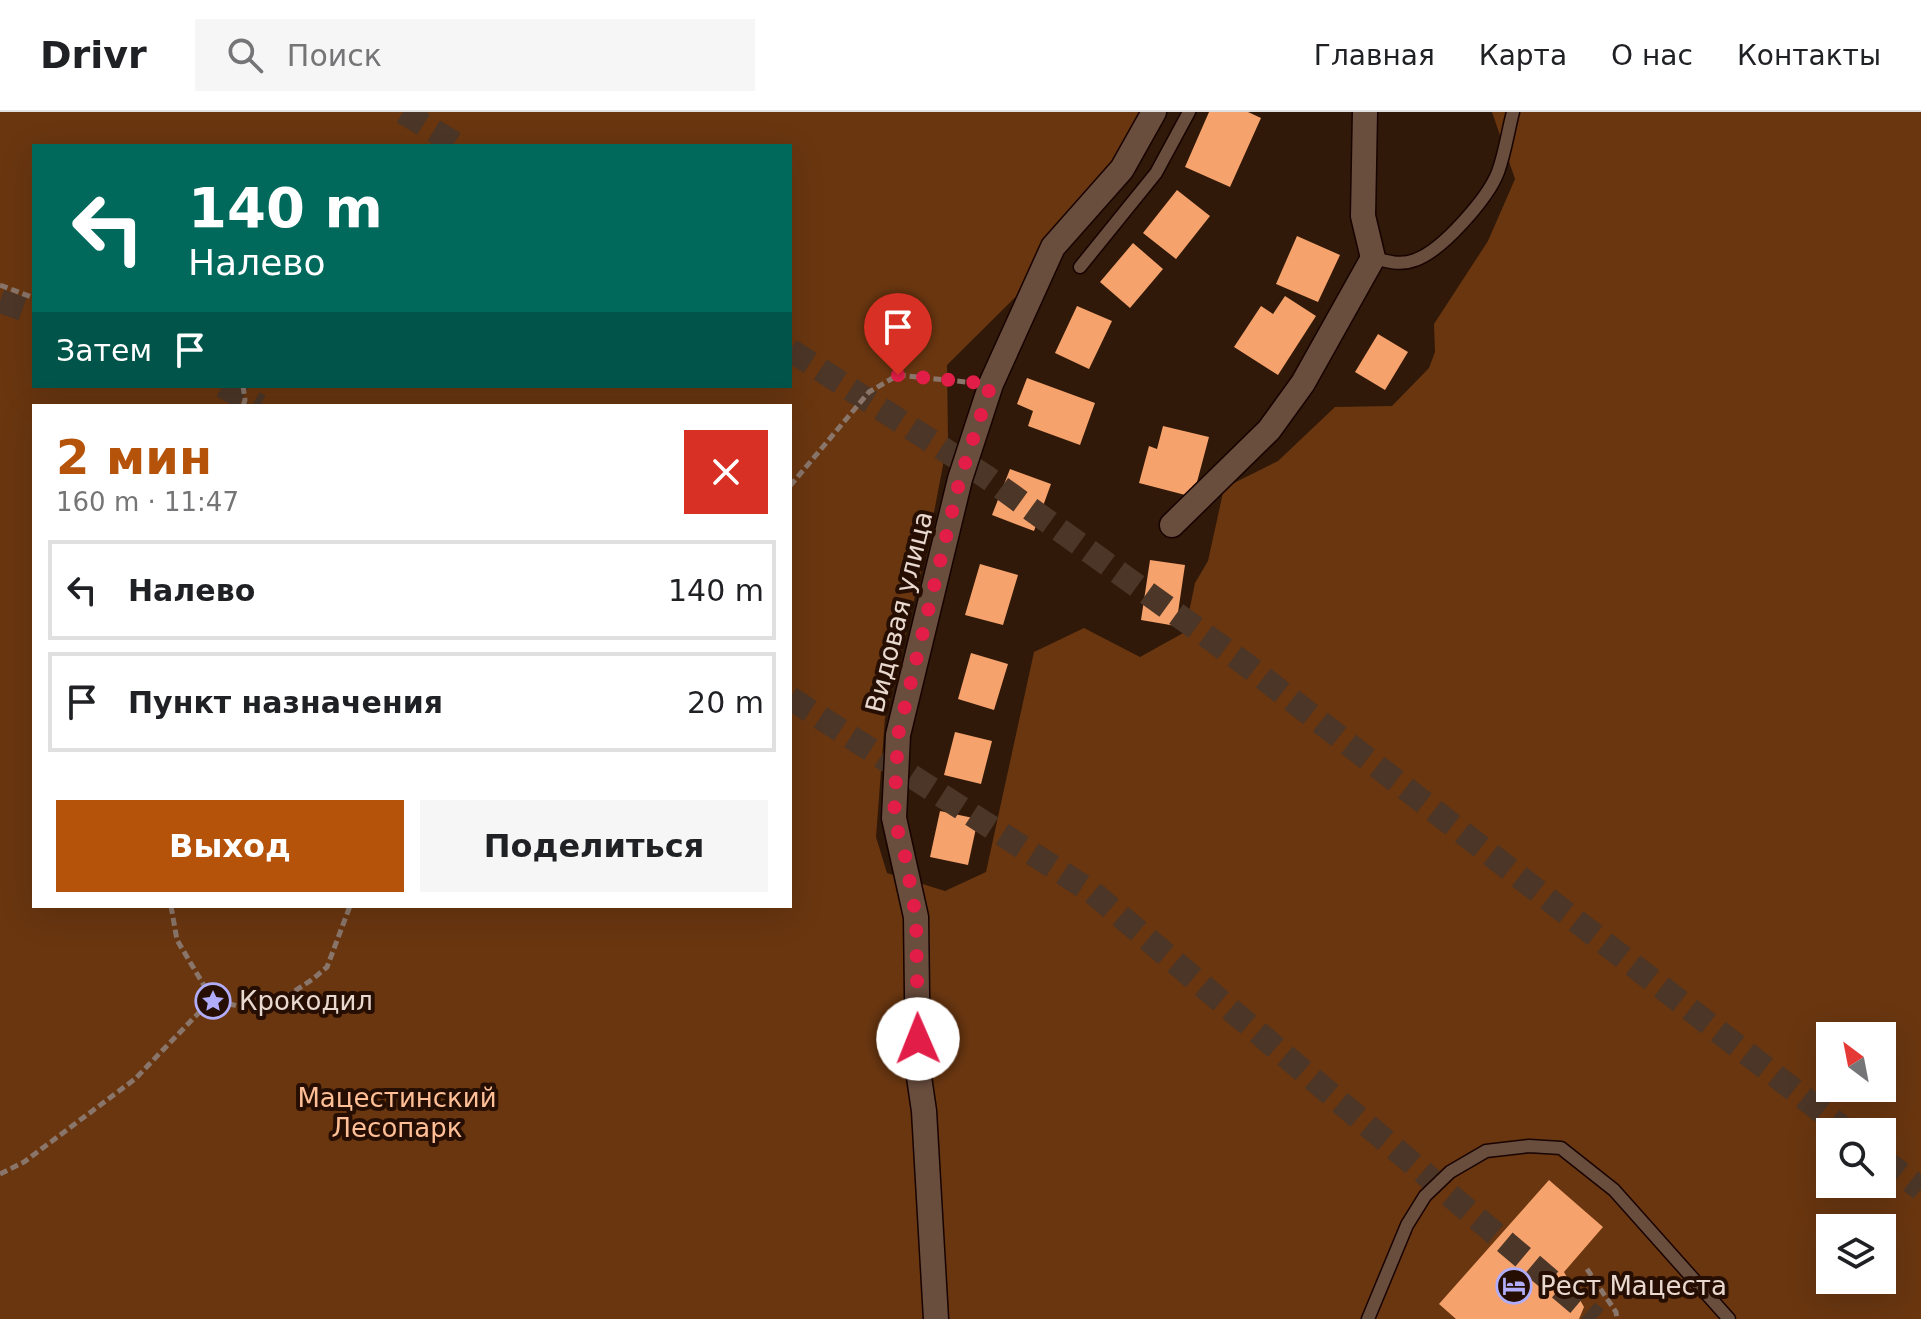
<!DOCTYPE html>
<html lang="ru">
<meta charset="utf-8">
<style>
:root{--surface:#fff;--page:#f6f6f6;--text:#202124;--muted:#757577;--line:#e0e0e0;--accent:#b45309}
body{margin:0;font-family:"DejaVu Sans",sans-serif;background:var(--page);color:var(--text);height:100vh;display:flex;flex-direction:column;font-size:30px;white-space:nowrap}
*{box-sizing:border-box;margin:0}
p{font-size:26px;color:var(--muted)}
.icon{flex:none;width:44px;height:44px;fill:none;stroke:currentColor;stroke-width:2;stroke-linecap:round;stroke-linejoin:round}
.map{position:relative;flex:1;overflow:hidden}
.side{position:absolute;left:32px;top:292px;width:760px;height:504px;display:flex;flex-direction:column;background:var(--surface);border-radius:0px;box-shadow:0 8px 32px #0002}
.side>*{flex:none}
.banner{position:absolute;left:32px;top:32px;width:760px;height:244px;border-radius:0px;box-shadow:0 8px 32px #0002;background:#00695c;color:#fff;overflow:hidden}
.needle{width:52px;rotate:328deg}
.tools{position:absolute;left:1816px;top:910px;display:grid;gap:16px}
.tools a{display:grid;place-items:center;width:80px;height:80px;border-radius:0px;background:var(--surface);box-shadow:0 8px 32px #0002;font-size:40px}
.pin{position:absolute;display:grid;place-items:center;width:68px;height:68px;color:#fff;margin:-82px -34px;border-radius:50% 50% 50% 0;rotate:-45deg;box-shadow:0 0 8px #0007}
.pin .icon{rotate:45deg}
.me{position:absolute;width:88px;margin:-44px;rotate:359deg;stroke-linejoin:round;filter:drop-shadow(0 0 6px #0008)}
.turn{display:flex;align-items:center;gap:28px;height:168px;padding:0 24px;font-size:36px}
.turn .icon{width:104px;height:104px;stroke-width:2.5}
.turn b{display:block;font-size:56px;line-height:68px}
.then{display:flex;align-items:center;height:76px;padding:0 24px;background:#0003;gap:16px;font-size:30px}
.round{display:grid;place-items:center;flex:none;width:84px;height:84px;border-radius:0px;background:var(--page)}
.headline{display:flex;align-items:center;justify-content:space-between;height:136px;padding:0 24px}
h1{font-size:48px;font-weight:700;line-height:60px;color:var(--accent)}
.button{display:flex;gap:16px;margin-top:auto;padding:16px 24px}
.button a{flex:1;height:92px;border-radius:0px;background:var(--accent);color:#fff;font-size:32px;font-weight:700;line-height:92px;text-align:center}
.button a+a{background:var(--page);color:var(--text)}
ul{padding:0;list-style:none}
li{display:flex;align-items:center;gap:24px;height:100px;margin:0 16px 12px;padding:0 8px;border:4px solid var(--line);border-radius:0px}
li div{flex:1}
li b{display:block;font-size:30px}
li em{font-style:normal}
header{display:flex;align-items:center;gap:48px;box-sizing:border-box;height:112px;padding:0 40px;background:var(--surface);border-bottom:2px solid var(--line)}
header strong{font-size:38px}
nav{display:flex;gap:44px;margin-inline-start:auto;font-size:28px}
.search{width:560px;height:72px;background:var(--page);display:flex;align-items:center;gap:20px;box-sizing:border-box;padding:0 28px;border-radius:0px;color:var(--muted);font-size:30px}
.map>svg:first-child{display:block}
.green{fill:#693610;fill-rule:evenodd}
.building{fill:#f6a26c}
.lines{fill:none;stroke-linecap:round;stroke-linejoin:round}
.trunk-tunnel{stroke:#4c3627;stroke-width:24;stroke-dasharray:24 12;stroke-linecap:butt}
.service-casing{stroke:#170300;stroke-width:15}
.minor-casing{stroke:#170300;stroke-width:27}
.path{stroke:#897569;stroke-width:5;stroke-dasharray:8 4;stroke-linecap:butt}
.service{stroke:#694d3d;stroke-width:12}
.minor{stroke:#694d3d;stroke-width:24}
.route{stroke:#e11d48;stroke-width:14;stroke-dasharray:0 25.2}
.labels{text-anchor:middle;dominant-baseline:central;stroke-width:8;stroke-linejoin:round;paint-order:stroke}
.street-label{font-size:26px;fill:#e9d8cf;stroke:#260f02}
.poi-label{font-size:26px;fill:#e9d8cf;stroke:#260f02;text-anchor:start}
.park-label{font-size:26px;fill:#febe96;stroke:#260f02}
</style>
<header>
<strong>Drivr</strong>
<div class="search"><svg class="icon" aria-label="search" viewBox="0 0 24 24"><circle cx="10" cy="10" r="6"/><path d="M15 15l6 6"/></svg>Поиск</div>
<nav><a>Главная</a><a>Карта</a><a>О нас</a><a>Контакты</a></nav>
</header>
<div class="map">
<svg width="1921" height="1207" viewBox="0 0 1921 1207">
<rect width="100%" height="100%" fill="#301909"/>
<path class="green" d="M0,0H1156L1101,100L947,253L948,327L928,432L885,606L876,725L887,761L945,779L986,760L1034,540L1084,516L1140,545L1185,520L1195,471L1208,449L1224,376L1278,349L1335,295L1392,294L1429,256L1435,240L1434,212L1488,129L1515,67L1492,0H1921V1207H0ZM34,34H790V274H34ZM34,294H790V794H34ZM1830,924H1882V976H1830ZM1830,1020H1882V1072H1830ZM1830,1116H1882V1168H1830Z"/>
<path class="building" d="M1209,0H1248L1261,6L1230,75L1185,55Z
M1177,78L1210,104L1176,147L1143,121Z
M1297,124L1340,143L1318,190L1276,172Z
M1133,131L1163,157L1130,196L1100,170Z
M1285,184L1316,204L1278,263L1234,235L1261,194L1273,202Z
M1077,194L1112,209L1089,257L1055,241Z
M1378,222L1408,240L1385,278L1355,260Z
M1027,266L1095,291L1080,333L1028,314L1033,299L1017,292Z
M1163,314L1209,325L1193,385L1139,371L1149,334L1157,337Z
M1010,357L1051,372L1034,419L992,403Z
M1150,448L1185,453L1176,514L1141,508Z
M980,452L1018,463L1003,513L965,503Z
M971,541L1008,552L994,598L958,587Z
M955,620L992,629L981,672L944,663Z
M940,699L978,707L968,753L930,745Z
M1549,1068L1603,1115L1564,1160L1584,1195L1579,1207H1456L1439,1192Z"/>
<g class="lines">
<path class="trunk-tunnel" d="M403,0L459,34
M0,189L34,201
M790,238L985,364L1244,551L1848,1020
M222,274L260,294
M790,586L1092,780L1596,1207
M1882,1047L1921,1077"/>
<defs>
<path id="service" d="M1373,146C1387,149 1400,154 1415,148C1442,139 1488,86 1498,60C1505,41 1508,19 1513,0
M1080,155L1156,61L1189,0
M1368,1207L1407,1113L1425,1084L1450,1060L1486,1039L1529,1034L1561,1036L1614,1078L1729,1207"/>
<path id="minor" d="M1172,413L1269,318L1303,271L1373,146L1363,104L1365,0
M936,1207L924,999L918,958L916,805L894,706L898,623L960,367L991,272L1053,135L1122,57L1154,0"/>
</defs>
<use href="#service" class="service-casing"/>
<use href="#minor" class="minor-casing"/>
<path class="path" d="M0,173L34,186
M243,274L245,288L243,294
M790,374L869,280L898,263L966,270
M171,794L177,828L212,887L252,898L281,888L313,867L327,855L350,794
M0,1062L24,1050L135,967L212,887
M1587,1157L1616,1200L1617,1207"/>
<use href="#service" class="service"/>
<use href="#minor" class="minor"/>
</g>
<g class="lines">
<path class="route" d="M898,263L991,272L960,367L898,623L894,706L905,744L916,805L918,927"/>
</g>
<defs>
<symbol id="sight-ring" viewBox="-11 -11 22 22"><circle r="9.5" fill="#260f02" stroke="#b1adfa" stroke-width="1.5"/><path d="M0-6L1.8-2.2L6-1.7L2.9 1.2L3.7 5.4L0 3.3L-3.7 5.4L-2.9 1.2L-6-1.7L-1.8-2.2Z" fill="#b1adfa"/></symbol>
<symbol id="hotel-ring" viewBox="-11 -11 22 22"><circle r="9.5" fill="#260f02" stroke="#b1adfa" stroke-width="1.5"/><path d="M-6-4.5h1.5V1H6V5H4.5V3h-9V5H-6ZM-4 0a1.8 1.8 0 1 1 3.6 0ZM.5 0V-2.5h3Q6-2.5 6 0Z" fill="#b1adfa"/></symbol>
</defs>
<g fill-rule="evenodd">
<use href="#sight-ring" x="193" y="869" width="40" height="40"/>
<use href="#hotel-ring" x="1494" y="1154" width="40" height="40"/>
</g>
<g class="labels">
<g class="street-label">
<text transform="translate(899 500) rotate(-76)">Видовая улица</text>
</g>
<g class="poi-label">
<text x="239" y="889">Крокодил</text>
<text x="1540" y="1174">Рест Мацеста</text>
</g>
<g class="park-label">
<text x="397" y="986">Мацестинский<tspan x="397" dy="30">Лесопарк</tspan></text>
</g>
</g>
</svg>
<div class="tools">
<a><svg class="needle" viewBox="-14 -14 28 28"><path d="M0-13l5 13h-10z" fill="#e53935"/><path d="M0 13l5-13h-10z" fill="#757577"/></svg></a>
<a><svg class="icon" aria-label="search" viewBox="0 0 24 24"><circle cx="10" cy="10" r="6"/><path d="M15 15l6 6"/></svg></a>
<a><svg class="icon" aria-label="layers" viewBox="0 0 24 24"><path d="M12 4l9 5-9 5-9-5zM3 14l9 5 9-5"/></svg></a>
</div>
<div class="pin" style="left:898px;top:263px;background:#d93025"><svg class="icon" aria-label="arrive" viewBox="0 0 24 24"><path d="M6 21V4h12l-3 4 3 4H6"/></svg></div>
<svg class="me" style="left:918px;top:927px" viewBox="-20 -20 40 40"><circle r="19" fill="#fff"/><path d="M0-13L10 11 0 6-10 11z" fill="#e11d48"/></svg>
<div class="banner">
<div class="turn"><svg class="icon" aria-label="left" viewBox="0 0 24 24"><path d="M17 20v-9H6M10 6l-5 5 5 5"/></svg><div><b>140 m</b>Налево</div></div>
<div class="then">Затем<svg class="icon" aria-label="arrive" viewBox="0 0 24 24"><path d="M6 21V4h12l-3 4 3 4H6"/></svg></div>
</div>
<section class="side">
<div class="headline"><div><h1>2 мин</h1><p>160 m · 11:47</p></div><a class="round" style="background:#d93025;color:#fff"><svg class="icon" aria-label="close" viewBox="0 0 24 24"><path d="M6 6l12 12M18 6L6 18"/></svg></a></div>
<ul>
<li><svg class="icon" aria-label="left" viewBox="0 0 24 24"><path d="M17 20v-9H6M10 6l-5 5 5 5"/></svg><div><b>Налево</b></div><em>140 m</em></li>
<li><svg class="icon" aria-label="arrive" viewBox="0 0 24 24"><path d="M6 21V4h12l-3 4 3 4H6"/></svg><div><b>Пункт назначения</b></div><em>20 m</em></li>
</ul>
<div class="button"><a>Выход</a><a>Поделиться</a></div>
</section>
</div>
